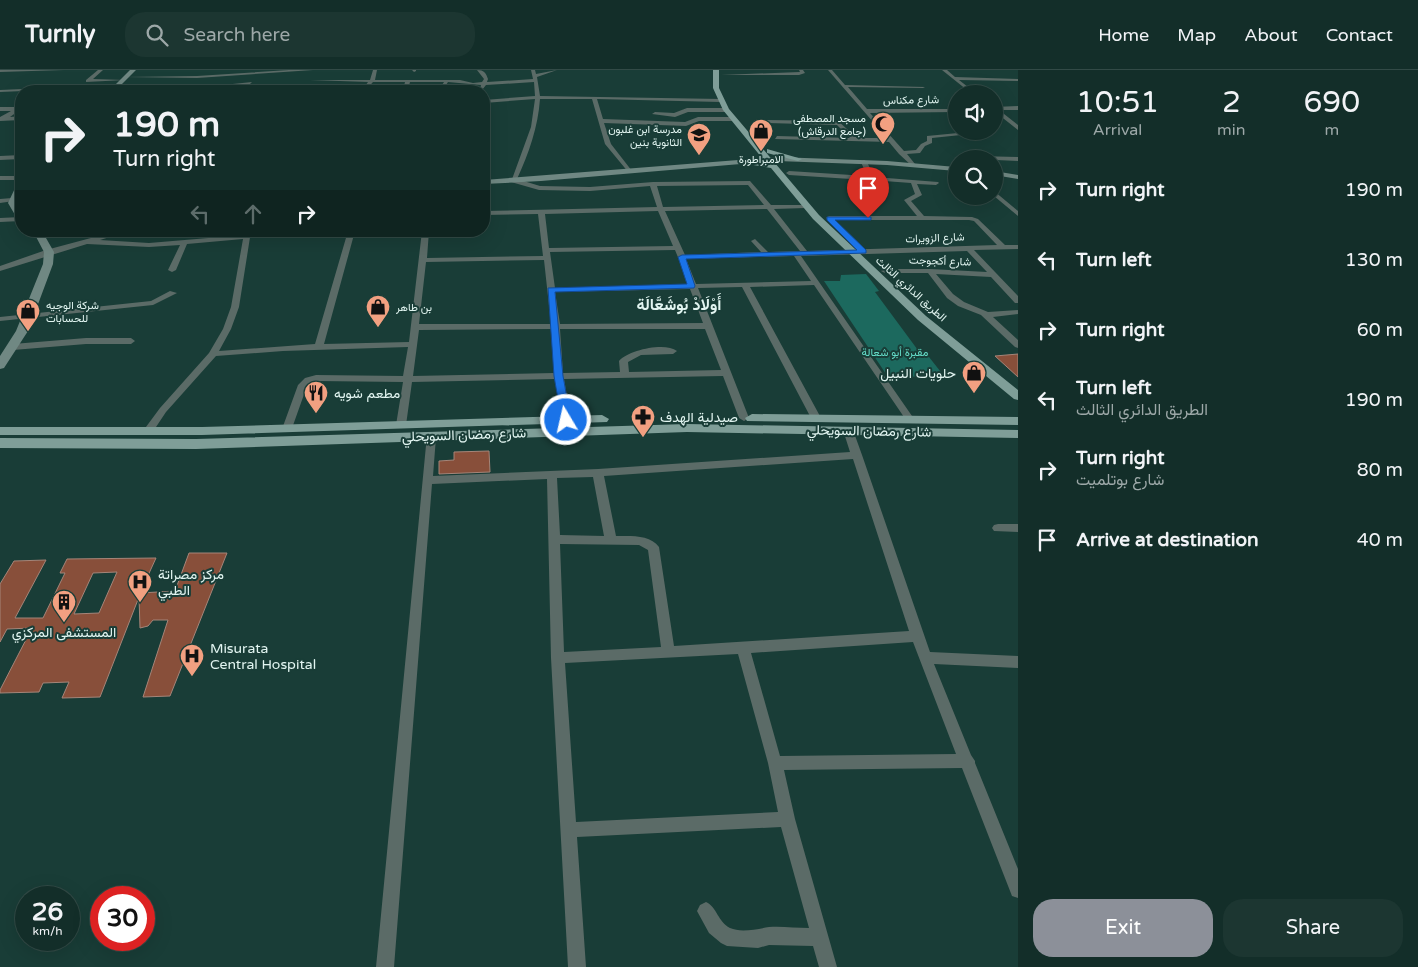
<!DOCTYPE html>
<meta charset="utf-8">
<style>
:root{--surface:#132e29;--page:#1c3631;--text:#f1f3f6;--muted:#9da8a8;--line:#324a46;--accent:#8c9099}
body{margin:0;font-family:"Varela Round",Vazirmatn,sans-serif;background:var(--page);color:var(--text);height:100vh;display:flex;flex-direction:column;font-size:19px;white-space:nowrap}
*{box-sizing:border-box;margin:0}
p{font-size:16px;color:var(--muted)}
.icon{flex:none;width:28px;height:28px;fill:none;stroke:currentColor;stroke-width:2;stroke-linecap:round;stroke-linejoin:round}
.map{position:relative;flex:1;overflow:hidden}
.sheet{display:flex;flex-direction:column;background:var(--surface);width:400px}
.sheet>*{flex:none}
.top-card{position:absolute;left:15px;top:15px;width:475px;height:152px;border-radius:20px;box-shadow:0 5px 20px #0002,0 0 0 1px var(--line);background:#132e29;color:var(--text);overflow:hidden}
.controls{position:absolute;left:948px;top:15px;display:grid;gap:10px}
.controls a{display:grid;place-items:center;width:55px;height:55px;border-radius:50%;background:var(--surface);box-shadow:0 5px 20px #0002,0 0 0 1px var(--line);font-size:25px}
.speed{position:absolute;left:15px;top:816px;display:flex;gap:10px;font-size:25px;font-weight:700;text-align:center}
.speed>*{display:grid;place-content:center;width:65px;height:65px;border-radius:50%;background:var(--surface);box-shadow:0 5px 20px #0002,0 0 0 1px var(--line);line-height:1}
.speed small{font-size:12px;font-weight:400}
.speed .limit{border:8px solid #d22;background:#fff;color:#111}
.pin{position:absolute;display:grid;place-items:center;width:42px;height:42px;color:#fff;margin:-51px -21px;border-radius:50% 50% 50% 0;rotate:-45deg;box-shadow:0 0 5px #0007}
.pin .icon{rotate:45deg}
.me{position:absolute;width:55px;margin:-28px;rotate:351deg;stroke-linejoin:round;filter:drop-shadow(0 0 4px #0008)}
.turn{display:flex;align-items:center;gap:18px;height:105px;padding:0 15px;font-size:22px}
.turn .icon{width:65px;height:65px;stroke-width:2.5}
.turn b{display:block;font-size:35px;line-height:42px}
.lanes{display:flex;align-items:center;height:48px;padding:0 15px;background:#0003;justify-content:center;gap:25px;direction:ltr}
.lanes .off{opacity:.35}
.eta{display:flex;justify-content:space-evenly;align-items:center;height:85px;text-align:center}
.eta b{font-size:30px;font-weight:600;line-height:35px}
.primary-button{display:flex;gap:10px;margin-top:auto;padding:10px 15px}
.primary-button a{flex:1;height:58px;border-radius:20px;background:var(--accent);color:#fff;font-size:20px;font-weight:600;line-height:58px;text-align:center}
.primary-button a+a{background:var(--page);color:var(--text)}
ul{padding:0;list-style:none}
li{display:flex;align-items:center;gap:15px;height:70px;padding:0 15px}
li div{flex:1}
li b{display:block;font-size:19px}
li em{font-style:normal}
header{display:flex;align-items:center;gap:30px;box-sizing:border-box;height:70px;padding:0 25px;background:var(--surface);border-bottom:1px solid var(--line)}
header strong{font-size:24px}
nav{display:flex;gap:28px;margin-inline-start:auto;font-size:18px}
.search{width:350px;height:45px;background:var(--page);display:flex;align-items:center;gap:12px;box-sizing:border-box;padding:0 18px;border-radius:20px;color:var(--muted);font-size:19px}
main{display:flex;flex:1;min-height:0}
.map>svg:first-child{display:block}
.green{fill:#1c695e}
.building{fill:#884f3a;stroke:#a58579;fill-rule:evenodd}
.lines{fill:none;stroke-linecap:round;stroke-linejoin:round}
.street{fill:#5b6b67;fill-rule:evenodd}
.secondary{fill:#708883;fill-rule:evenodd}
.primary{fill:#7f9e98;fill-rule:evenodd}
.route{fill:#1a73e8;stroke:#114b97}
.labels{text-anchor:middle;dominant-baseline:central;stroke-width:4;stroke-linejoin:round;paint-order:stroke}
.far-street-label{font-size:11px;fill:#e2f5f1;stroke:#193d37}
.far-poi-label{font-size:11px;fill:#e2f5f1;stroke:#193d37;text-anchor:end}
.far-park-label{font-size:11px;fill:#64ddc9;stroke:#193d37}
.poi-label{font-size:14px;fill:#e2f5f1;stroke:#193d37;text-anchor:start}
.street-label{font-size:14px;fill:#e2f5f1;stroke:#193d37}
.far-district-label{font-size:16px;font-weight:bold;fill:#e2f5f1;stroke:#193d37}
</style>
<header>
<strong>Turnly</strong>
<div class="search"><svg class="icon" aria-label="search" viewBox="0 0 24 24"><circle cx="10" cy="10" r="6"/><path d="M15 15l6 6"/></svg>Search here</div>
<nav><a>Home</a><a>Map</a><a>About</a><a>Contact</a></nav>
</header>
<main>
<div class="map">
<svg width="1018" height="897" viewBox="0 0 1018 897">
<rect width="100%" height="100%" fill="#193d37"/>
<path class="green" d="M866,204L879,221L875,222L923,287H929L944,306L888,307L824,211H840L841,205Z"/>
<path class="building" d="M1018,284V307L995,286Z
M489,381L490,402L439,404V391L454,390V382Z
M189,483H227L170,626L143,627L168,550H153L148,556L140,558L139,527L100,627L62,628L69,612L43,613L39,622L0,623V620L32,558L7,559L0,572V514L14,491L46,490L15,548H43L65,503H60L67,489L156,488L140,523L175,521ZM117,502L99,543L74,544L93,503Z"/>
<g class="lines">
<path class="street" d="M0,0H64L0,2Z
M98,0H103L93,9L125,10L86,12V10Z
M289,0H313L197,8L124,7L197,6Z
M373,0H377L375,10H460L473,13L482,12L484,9L477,0C484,0 486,3 488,9L487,12L533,9L531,0H535L536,4L557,0L537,7L540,26L722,29L720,32L597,29L603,49L685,52L698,47H733L736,49L733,51H699L686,56L604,53L611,74L632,101L629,103L605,74L592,29H540C538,57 529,83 517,109L540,116L590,117L653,112L750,111L771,135H808V137L806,138L774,139L807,181L997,175L974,151L969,150H829L826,148L829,146H917L904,130L915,124L911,113L857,109L864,126L861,128L858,126L851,109L789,105L786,103L789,101L867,106L861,92L864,90L867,92L874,107L938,112L939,113L936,115L917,114L922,125L911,131L924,146L972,147L978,149L1005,175H1018V179L974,180L1018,226V233H1015L991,207L936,204L953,224L964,232L988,242L1018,240V244L993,247L1018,270V278L1015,277L981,245L958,236L947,228L928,203H885L881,201L885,199H930L987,202L967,181L801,186L912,346L914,348L912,350H906L814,215L750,217L821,348L816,351L811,348L742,217L698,218L749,348L744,351L739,348L723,306L564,309L571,350L566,353L561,350L555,309L412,312L406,355L401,358L396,355L403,312L316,311L311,312L307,316L291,361H283L282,359L298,315L305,308L316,305L403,306L408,277L283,281L216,286L166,342L152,363H144L143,361L160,338L209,283L223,259L231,237L243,169L187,174L176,200L172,202L168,200L180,175L149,177L87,174L0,201V196L46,180L117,161H129L100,170L149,173L244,165V161H251L239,237L231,259L219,281L315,274L348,161H355L324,274L409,272L422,161H429L427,188L543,186L538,144L484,145V141L657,137L650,116L590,121L539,120L511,112L531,57L535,29L484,33V30L535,26L534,12L486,15L482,20L480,19L481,15L448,12L442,21H438L444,12H410L408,19L419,21H404L403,20L405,12H373L365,21H290L283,19L260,21L290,15L292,16L289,18L292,19H363L368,12L310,10H370ZM748,115L764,135L663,137L657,116ZM767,139L800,181L768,182L755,169L751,171L761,182L685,185L665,141ZM658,141L673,176L549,178L545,144ZM675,180L689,214L555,218L550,182ZM794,186L811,211L696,214L686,189ZM544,190L551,254H419L426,192ZM690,219L703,253L560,254L555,222ZM552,259L554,303L413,306L419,260ZM560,259H705L721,300L629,302L628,292L641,285L673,284L677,281C665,272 629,280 619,291L620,302L563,303Z
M412,0H416V1L414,2Z
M799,0H803L805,3L799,5H721L800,2Z
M828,0H832L845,15L925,17L923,18L848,17L867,39H956V42L870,43L904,81L916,80L921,74L927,71V66L958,63L961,65L932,68V73L925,76L920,83L907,84L915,94L912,96L899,84L889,72L775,69L777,66L850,68L837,55L768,53L766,50L838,51L857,68H887Z
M942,0H947L955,7L1018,9V11L959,10L977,24H972Z
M252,12L250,14L208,21L223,15Z
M45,18L47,20L0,22V20Z
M1018,36V40H999L1018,55V60L994,41V37Z
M0,37H21V39L10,47L21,46V50L0,51V47L11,41H0Z
M687,38H726L729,40L726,42H688L675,47L652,44L655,42L674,43Z
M21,85V89L0,90V86Z
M976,86L1018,87V91L974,89Z
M0,106H21V110H0Z
M994,121L1018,141V146L994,126Z
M12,128L14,129V131L0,133V129Z
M21,147V151L0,152V148Z
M170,221L177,223L153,235L0,251V247L151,231Z
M86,268H131L135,271L131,274H86L13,280L9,277L13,274Z
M848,357L853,360L862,385L930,582L1018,586V598L934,594L971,685L975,691V693L1018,799V828L1012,826L962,698L784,700L795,749L837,897H819L813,876L769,875L758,878L727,876L721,873L709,863L697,841L700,835L706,832C717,837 718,852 730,858C741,863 757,859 769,857C781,856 796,858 809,858L781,757L577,767L586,897H568L551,588L547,409L432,414L394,897H376L427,365H435L436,367L433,406L598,399L850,382L843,360ZM853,389L909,561L674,576L659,477C650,464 629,466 616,466L604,406ZM593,407L604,466L560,465L557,408ZM560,474L639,475L648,480L661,577L564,582ZM913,572L956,684L780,686L751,583ZM738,584L768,693L778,742L576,752L565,593Z
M998,454H1018V462L994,461L992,458L994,455Z"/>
<path class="secondary" d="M130,0H136L115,21H109Z
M777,87L887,91L956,97V101L887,95L777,91L541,111L484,114V110Z
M994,101L1018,105V109L994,105Z
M21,111V122L16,133L21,141V151L18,150L8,133L17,114Z
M33,161H42L54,182L53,194L28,261L4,298L0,299V286L16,261L43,194L44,182Z"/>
<path class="primary" d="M713,0H719V18L729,39L819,145L926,246L1018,320V330L1014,329L918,250L813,149L771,98L741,93V89H744L766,93L723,40L713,18Z
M767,79L802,89L798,91L767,83Z
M752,344L1018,347V355L747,351L745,348Z
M602,345L609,349L607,352L202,365H0V357H202Z
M687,354L1018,360V368L687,362L196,379L0,378V368L196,369Z"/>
</g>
<path class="route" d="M827,147H871V150H835L866,180V183L686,189L695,216L694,218L555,222L563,306L571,350L566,353L562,352L554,306L548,218L687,214L678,187L682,185L857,180L827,150Z"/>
<defs>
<symbol id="mosque-pin" viewBox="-11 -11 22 30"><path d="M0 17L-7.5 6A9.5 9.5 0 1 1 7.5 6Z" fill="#f2a081" stroke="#193d37"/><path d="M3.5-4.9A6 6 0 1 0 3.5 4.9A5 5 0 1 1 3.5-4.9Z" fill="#111"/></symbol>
<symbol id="shop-pin" viewBox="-11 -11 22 30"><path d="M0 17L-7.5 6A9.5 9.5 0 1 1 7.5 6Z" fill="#f2a081" stroke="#193d37"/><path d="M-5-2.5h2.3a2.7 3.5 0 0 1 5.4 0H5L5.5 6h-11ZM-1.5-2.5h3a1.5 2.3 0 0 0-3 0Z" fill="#111"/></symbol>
<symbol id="school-pin" viewBox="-11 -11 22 30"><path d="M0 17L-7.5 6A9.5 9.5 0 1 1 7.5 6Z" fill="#f2a081" stroke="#193d37"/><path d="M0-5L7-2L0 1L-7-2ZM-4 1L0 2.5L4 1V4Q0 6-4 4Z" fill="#111"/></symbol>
<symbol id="restaurant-pin" viewBox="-11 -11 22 30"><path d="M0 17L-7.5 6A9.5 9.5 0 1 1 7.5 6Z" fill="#f2a081" stroke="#193d37"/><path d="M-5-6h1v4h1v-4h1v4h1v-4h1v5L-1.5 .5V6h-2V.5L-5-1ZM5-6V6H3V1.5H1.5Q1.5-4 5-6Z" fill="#111"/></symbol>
<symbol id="pharmacy-pin" viewBox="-11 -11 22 30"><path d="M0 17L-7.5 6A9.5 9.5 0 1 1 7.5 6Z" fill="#f2a081" stroke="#193d37"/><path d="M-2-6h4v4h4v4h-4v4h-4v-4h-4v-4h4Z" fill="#111"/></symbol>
<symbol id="hospital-pin" viewBox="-11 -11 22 30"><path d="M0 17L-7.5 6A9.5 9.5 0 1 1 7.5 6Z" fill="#f2a081" stroke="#193d37"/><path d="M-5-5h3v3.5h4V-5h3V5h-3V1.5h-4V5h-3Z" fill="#111"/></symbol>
<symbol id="building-pin" viewBox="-11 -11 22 30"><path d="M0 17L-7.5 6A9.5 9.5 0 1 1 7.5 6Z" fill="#f2a081" stroke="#193d37"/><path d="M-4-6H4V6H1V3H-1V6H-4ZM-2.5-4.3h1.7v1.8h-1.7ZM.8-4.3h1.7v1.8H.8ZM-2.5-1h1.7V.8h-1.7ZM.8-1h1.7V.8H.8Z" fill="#111"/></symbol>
</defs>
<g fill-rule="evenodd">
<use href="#mosque-pin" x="869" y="40" width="28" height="38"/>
<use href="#shop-pin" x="747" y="47" width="28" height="38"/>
<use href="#school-pin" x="685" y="51" width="28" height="38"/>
<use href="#shop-pin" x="364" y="223" width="28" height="38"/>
<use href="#shop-pin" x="14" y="227" width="28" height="38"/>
<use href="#shop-pin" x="960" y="289" width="28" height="38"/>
<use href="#restaurant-pin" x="302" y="309" width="28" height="38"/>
<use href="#pharmacy-pin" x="629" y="333" width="28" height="38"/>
<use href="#hospital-pin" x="126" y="498" width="28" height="38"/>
<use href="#building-pin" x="50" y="518" width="28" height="38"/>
<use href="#hospital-pin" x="178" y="572" width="28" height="38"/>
</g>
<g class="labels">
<g class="far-street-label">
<text transform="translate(911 30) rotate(-1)">شارع مكناس</text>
<text transform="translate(935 168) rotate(-2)">شارع الزويرات</text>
<text transform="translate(940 191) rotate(2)">شارع أكجوجت</text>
<text transform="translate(911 219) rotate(42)">الطريق الدائري الثالث</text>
</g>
<g class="far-poi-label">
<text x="866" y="48">مسجد المصطفى<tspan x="866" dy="13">(جامع الدرقاش)</tspan></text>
<text x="682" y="59">مدرسة ابن غلبون<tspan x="682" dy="13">الثانوية بنين</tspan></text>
<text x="761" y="89" text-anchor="middle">الامبراطورة</text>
<text x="46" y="235" text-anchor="start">شركة الوجيه<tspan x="46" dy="13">للحسابات</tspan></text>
<text x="396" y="237" text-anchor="start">بن طاهر</text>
</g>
<g class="far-park-label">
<text x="895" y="282">مقبرة أبو شعالة</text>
</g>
<g class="poi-label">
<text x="956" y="303" text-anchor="end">حلويات النبيل</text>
<text x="334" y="323">مطعم شويه</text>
<text x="660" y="347">صيدلية الهدف</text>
<text x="158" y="504">مركز مصراتة<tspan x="158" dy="16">الطبي</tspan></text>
<text x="64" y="562" text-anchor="middle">المستشفى المركزي</text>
<text x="210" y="578">Misurata<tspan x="210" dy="16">Central Hospital</tspan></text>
</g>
<g class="street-label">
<text transform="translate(869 361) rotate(1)">شارع رمضان السويحلي</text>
<text transform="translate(464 365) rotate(-2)">شارع رمضان السويحلي</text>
</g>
<g class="far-district-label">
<text x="679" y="235">أَوْلَادْ بُوشَعَّالَة</text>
</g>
</g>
</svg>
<div class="controls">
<a><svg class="icon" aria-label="sound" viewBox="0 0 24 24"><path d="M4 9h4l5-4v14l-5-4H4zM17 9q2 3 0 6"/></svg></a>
<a><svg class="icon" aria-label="search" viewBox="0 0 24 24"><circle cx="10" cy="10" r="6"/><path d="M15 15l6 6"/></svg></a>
</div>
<div class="speed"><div>26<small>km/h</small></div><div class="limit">30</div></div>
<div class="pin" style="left:868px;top:148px;background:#d93025"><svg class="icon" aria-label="arrive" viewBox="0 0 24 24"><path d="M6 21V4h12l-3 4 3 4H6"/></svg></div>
<svg class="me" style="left:566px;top:350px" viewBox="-20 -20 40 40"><circle r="17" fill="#1a73e8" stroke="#fff" stroke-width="3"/><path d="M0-11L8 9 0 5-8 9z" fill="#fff"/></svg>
<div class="top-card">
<div class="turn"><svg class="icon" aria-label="right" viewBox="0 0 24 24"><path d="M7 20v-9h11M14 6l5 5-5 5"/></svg><div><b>190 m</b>Turn right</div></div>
<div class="lanes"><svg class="icon off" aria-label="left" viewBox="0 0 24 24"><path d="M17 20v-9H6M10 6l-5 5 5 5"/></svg><svg class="icon off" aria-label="ahead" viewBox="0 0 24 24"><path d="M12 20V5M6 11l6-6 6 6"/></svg><svg class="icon" aria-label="right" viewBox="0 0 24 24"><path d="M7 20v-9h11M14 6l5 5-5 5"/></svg></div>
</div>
</div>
<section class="sheet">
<div class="eta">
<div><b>10:51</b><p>Arrival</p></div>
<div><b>2</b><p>min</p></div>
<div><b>690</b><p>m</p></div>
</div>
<ul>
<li><svg class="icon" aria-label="right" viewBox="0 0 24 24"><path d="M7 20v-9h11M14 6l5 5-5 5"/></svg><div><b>Turn right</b></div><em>190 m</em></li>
<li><svg class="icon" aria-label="left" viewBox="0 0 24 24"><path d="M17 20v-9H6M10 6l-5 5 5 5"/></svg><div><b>Turn left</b></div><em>130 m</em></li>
<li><svg class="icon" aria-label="right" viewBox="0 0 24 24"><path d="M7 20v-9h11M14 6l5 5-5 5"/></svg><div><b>Turn right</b></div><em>60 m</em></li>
<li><svg class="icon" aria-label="left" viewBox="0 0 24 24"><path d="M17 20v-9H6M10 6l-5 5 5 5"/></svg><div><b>Turn left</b><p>الطريق الدائري الثالث</p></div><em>190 m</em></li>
<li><svg class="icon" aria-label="right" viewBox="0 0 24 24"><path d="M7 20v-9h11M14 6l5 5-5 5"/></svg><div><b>Turn right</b><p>شارع بوتلميت</p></div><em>80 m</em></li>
<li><svg class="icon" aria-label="arrive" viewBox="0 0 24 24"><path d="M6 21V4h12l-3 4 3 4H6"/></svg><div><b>Arrive at destination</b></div><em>40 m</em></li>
</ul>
<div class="primary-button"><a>Exit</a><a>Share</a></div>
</section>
</main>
